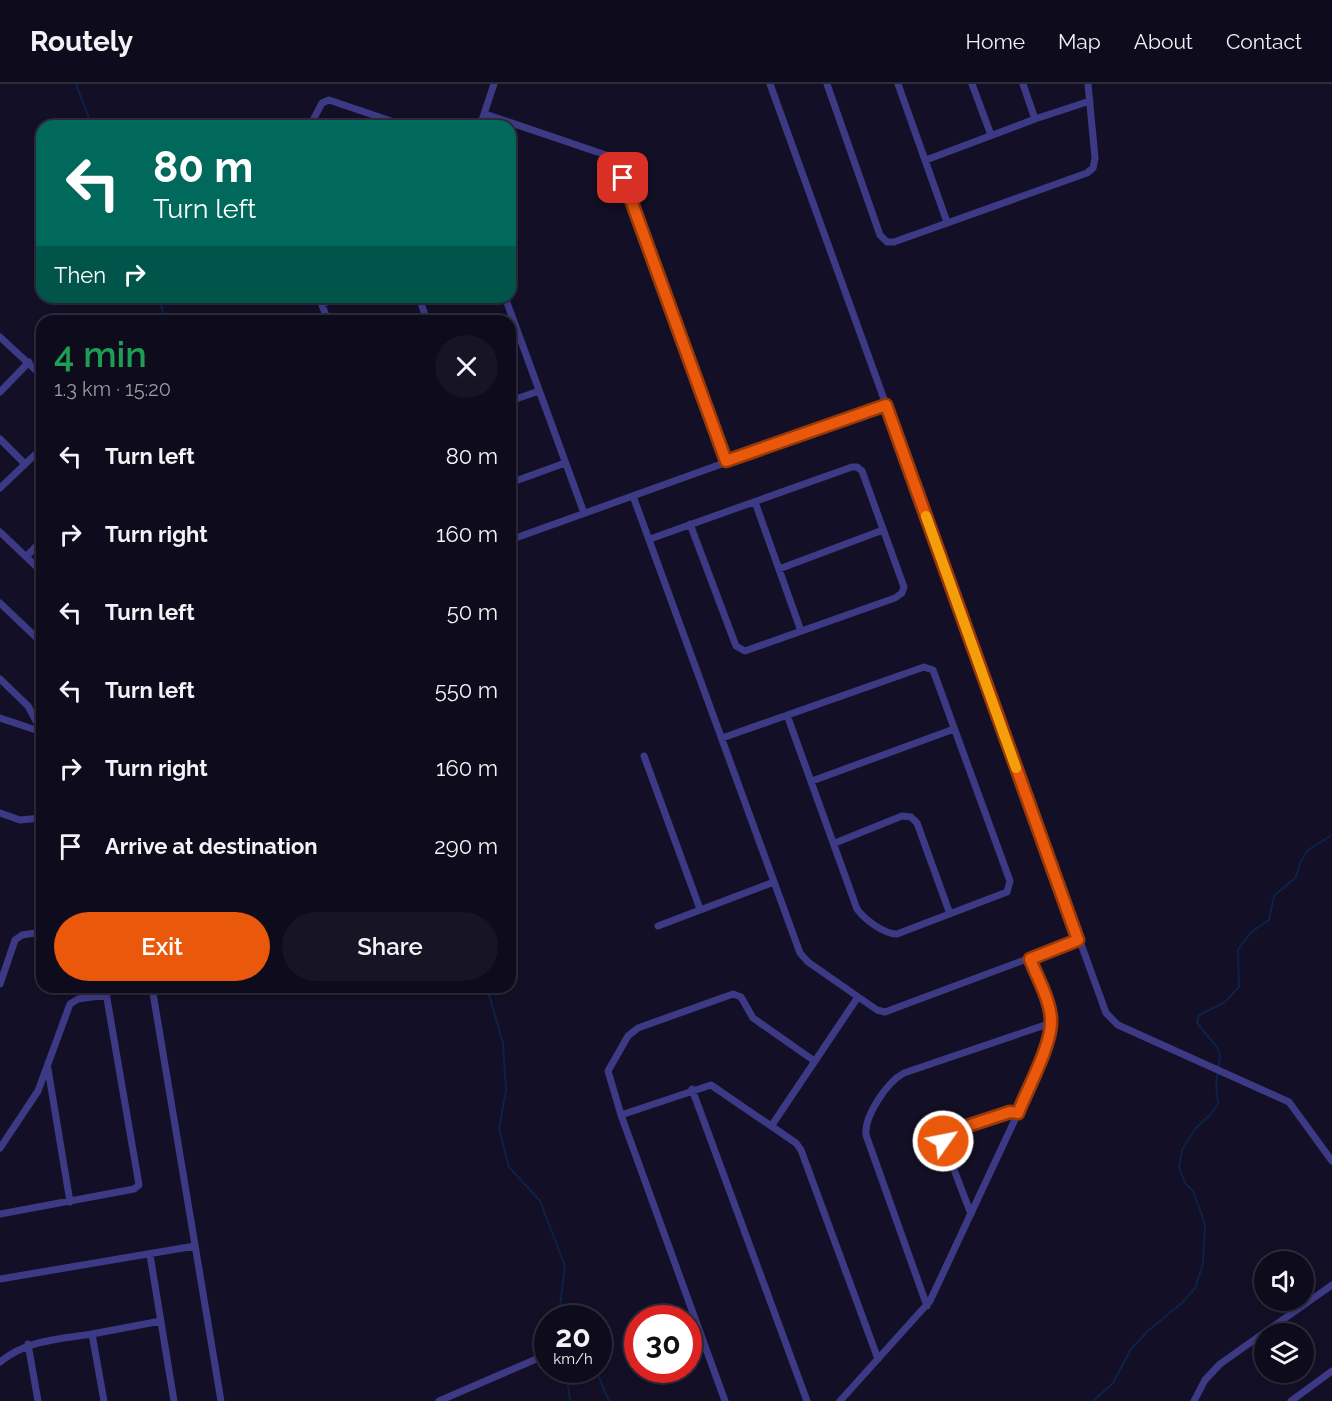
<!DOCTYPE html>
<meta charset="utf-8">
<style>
:root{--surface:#0e0b1c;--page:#171425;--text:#f1f3f6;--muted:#9b9ba3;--line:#2e2b3b;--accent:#ea580c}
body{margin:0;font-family:Raleway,sans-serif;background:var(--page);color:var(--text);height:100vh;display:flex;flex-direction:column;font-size:22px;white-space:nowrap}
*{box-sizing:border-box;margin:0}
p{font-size:20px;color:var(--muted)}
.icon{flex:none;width:33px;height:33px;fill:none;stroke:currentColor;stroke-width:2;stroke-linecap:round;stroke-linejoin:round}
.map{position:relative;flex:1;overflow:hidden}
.sheet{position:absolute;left:36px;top:231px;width:480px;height:678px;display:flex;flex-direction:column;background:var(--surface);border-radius:18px;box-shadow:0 3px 9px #0003,0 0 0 2px var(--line)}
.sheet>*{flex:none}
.top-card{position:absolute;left:36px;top:36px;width:480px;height:183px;border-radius:18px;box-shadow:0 3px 9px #0003,0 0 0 2px var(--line);background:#00695c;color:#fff;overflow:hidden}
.controls{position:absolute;left:1254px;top:1167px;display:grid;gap:12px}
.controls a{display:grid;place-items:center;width:60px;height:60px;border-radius:50%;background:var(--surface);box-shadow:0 3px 9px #0003,0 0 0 2px var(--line);font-size:30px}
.speed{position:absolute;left:534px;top:1221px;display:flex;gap:12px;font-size:30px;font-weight:700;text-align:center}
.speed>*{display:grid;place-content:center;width:78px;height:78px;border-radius:50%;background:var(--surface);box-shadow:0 3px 9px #0003,0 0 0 2px var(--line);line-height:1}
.speed small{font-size:15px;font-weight:400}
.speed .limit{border:9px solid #d22;background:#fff;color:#111}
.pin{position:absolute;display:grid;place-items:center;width:51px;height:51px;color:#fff;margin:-26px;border-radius:12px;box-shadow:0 3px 9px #0006}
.me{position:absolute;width:66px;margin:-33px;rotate:57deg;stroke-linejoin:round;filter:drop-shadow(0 0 4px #0008)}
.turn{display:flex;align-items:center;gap:21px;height:126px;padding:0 18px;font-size:27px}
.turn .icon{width:78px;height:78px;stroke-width:2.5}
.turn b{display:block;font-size:42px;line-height:51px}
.then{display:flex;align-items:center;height:57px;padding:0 18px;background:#0003;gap:12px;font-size:22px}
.round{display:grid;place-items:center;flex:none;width:63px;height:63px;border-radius:32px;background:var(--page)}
.summary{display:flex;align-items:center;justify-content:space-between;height:102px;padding:0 18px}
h1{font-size:36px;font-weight:600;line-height:45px;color:#1e9e55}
.button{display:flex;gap:12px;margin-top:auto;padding:12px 18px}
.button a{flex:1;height:69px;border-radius:36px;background:var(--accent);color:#fff;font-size:24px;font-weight:600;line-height:69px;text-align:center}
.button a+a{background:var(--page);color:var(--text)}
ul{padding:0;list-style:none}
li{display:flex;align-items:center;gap:18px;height:78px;padding:0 18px}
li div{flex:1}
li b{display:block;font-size:22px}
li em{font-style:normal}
header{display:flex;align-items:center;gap:36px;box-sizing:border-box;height:84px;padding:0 30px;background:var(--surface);border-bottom:2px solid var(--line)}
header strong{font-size:28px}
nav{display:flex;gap:33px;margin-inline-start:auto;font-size:21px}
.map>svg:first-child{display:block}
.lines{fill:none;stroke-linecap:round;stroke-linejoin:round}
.stream{stroke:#0c2248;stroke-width:2}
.street{stroke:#3d3a85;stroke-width:7}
.route-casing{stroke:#983908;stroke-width:15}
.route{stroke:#ea580c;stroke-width:10}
.slow{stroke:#f59e0b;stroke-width:10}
</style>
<header>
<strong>Routely</strong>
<nav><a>Home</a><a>Map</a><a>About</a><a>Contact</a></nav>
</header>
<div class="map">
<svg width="1332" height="1317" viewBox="0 0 1332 1317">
<rect width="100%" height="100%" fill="#130f26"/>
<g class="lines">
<path class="stream" d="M76,0L92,42
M158,213L166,237
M483,903L489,911L503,959L506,1006L499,1045L509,1083L540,1117L565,1182L560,1222L561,1234
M561,1225L567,1234
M566,1286L570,1317
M596,1286L609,1317
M1093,1317L1113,1299L1131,1265L1148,1247L1183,1218L1195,1204L1203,1180L1205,1140L1193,1107L1185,1099L1179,1083L1182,1066L1195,1045L1210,1031L1218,1020L1216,1001L1220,971L1217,963L1197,939L1199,931L1225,918L1239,903L1238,866L1251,848L1269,836L1274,812L1296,793L1300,779L1308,766L1332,751"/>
<path class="street" d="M770,0L1106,929L1118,941L1289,1018L1332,1077
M827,0L880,151L887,158H894L1087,89L1093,84L1095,74L1088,0
M898,0L947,138
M972,0L991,51
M1023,0L1035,35
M485,30L609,72L614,76L697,291L726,377
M310,42L322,19L329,16L406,42
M480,42L494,0
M926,76L1035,35L1090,17
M319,213L328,237
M419,213L427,237
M505,213L584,429
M322,220L341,213
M0,253L42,292
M0,308L29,278
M510,317L539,307
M0,355L24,379
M510,399L565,379
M0,404L42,364
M633,412L800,869L808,878L877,926L885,928L1078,856
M755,418L801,547
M0,448L42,488
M650,455L852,383H857L862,387L904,503L902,509L895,514L745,567L736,562L690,440
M510,456L886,321
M26,473L42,456
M779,485L883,446
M0,519L42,559
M0,595L28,622L42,648
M0,634L42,648
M722,654L924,583L933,586L1010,797L1007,808L897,850C884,850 865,836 857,825L787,631
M644,672L700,825
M812,697L954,645
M0,729L20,736L42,734
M835,759L902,732L911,733L917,739L950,830
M658,842L774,798
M0,900L15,856L22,851L42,848
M152,903L221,1317
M48,985L70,1118
M692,1005L807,1317
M621,1031L711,1001L796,1059L801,1066L878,1275
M772,1041L858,913
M0,1064L38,1007L70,920L78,915L107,911
M0,1130L134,1105L139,1101L105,903
M971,1130L943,1057L949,1048L1010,1028L1018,1029
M150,1171L174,1317
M0,1195L195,1162
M927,1222L866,1051C864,1032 887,998 904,989L1051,939
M598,1246H599
M28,1260L38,1317
M0,1278C26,1256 60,1255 92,1250
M104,1317L92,1250L161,1237
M439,1317L548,1270
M725,1317L621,1031L608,987L628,952L638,944L733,910L741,913L753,934L813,976
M840,1317L930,1217L1018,1029L1040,975L1051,939L1050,929L1030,875
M1194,1317L1205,1296L1220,1280L1332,1201
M1291,1317L1332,1287"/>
</g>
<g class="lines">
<defs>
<path id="route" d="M623,94L726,377L886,321L1078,856L1030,875C1037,893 1051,917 1051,937C1052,960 1027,1006 1018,1029L1010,1028L949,1048L943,1057"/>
</defs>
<use href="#route" class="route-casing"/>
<use href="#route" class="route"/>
<path class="slow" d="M926,432L1016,684"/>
</g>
</svg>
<div class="controls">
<a><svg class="icon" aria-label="sound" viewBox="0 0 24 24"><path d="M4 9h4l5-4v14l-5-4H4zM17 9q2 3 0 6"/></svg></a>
<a><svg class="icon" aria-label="layers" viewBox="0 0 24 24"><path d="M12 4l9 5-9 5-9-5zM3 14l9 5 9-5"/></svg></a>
</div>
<div class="speed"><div>20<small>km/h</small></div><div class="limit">30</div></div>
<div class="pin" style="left:623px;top:94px;background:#d93025"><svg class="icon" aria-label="arrive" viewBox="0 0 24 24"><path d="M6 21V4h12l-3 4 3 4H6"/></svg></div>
<svg class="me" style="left:943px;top:1057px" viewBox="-20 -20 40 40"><circle r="17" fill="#ea580c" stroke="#fff" stroke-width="3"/><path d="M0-11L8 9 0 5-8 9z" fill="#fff"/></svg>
<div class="top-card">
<div class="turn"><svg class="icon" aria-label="left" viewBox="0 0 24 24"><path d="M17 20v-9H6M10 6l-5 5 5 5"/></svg><div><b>80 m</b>Turn left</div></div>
<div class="then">Then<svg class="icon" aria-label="right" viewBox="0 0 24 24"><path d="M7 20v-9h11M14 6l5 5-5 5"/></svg></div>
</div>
<section class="sheet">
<div class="summary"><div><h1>4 min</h1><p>1.3 km · 15:20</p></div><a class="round"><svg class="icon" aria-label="close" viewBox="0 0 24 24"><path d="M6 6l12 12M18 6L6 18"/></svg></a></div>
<ul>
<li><svg class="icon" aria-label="left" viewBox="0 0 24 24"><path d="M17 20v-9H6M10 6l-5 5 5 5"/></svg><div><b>Turn left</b></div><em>80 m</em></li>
<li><svg class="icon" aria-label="right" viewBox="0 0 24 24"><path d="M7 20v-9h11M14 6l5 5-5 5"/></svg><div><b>Turn right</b></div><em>160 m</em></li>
<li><svg class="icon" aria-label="left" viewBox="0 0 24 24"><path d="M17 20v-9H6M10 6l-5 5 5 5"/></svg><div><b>Turn left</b></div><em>50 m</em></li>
<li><svg class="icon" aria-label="left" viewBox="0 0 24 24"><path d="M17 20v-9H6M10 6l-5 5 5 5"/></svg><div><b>Turn left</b></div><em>550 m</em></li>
<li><svg class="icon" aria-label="right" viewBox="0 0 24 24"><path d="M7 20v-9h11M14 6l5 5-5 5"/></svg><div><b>Turn right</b></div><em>160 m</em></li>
<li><svg class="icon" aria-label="arrive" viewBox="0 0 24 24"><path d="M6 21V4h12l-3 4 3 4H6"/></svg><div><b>Arrive at destination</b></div><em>290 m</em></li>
</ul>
<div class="button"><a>Exit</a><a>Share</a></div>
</section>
</div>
